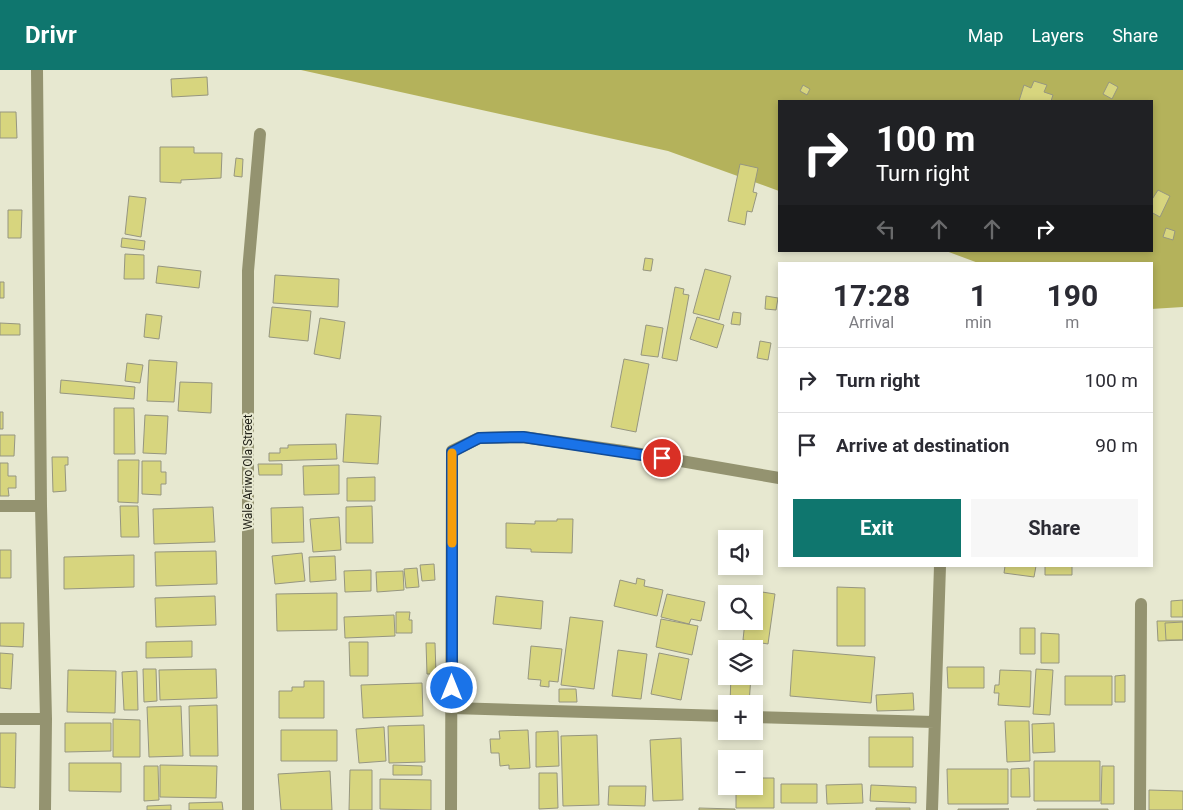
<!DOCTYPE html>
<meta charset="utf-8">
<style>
:root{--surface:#fff;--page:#f7f7f7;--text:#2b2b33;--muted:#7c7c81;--line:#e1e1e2;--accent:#0f766e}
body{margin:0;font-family:Roboto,sans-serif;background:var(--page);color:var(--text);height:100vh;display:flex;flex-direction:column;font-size:19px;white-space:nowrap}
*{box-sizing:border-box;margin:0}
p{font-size:16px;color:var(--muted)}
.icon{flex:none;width:28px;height:28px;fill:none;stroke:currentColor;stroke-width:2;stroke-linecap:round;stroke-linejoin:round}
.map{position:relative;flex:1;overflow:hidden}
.details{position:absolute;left:778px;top:192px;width:375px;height:305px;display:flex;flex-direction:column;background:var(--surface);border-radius:0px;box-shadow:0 2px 8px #0003}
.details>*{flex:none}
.banner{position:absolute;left:778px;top:30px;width:375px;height:152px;border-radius:0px;box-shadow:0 2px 8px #0003;background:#202124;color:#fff;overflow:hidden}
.controls{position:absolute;left:718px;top:460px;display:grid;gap:10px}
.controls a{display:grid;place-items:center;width:45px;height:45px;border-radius:0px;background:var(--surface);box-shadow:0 2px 8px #0003;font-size:25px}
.pin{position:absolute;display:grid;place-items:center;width:42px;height:42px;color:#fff;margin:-21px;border:2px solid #fff;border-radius:50%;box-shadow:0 1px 5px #0007}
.me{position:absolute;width:55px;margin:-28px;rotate:0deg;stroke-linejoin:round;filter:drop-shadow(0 0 4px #0008)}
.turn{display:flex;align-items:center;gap:18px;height:105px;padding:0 15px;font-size:22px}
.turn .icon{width:65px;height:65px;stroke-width:2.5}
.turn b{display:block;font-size:35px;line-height:42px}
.lanes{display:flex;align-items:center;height:48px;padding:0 15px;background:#0003;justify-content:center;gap:25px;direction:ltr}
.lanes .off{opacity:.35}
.eta{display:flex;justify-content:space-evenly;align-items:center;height:85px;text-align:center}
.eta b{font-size:30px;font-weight:700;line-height:35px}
.primary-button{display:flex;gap:10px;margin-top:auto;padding:10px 15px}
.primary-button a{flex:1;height:58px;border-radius:0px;background:var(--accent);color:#fff;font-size:20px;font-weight:700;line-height:58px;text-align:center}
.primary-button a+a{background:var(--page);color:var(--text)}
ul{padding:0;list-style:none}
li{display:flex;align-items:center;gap:15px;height:65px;padding:0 15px;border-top:1px solid var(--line)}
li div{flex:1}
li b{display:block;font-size:19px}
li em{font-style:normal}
header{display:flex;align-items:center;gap:30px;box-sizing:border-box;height:70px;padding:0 25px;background:var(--accent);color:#fff}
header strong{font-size:24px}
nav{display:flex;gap:28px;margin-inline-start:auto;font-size:18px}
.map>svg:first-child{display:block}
.forest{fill:#b4b25b}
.building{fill:#d7d57e;stroke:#969680}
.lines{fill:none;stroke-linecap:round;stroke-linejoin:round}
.minor{stroke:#949370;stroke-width:12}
.route-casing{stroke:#114b97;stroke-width:12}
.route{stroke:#1a73e8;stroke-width:9}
.slow{stroke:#f59e0b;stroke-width:9}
.labels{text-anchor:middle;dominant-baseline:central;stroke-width:4;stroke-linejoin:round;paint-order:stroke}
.street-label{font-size:12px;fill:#222219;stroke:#e7e8d0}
</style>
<header>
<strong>Drivr</strong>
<nav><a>Map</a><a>Layers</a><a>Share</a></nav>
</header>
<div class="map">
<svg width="1183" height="740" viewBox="0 0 1183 740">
<rect width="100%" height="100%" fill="#e7e8d0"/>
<path class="forest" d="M301,0H1183V237L1151,239V194H981L946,181H1151V31H779V121L668,81Z"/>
<path class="building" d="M207,7L208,25L172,27L171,9Z
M1034,11L1047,15L1044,22L1053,25L1051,31H1019L1024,15L1031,18Z
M1109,12L1118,17L1112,29L1103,24Z
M803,15L810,19L807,25L800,21Z
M0,42H16L17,68H0Z
M160,77H194V83H222L221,108L181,110V113L160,112Z
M236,88L243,89L242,107L234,106Z
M740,94L758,98L753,122L757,123L752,142L747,141L745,155L728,151Z
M1158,120L1170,126L1160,147L1151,142V131Z
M129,126L146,128L141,167L125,164Z
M8,140H22L21,168H8Z
M1166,158L1175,161L1173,170L1163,167Z
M122,168L145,171L144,180L121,177Z
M125,184L144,185V209H124Z
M645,188L653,189L651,201L643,200Z
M158,196L201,201L199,218L156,213Z
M705,199L731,206L719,250L693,243Z
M275,205L339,209L338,237L273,233Z
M0,212H4V228H0Z
M675,217L684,219L683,224L689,225L677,291L662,288Z
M766,226L778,228L776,240L765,239Z
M272,237L311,241L308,271L269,267Z
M733,242L741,243L740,255L731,254Z
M146,244L162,246L159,269L144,267Z
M697,247L724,255L717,278L690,269Z
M320,248L345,252L340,289L314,284Z
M0,253L20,254V265H0Z
M646,255L663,258L658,287L641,285Z
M760,271L771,273L768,290L757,288Z
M624,289L649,294L636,362L611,357Z
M149,290L177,292L174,332L147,331Z
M127,293L143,295L140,313L125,311Z
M61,310L135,317L134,329L60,323Z
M180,312L212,313L211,343L178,341Z
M114,338H134L135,384H114Z
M0,342H3V359H0Z
M346,344L381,346L378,394L343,392Z
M145,345L168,346L166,384L143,383Z
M0,365H15L14,386H0Z
M336,374L337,389L269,391V383H280V378H288V375Z
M52,387H68V395H65L66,421L53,422Z
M118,390H139L138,433L118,432Z
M142,391H161V402H166V414H161V425L142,424Z
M0,393H8V406H16V418H8L9,426H0Z
M258,394H282V405H259Z
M339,395V424L304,425L303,396Z
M375,407V431H347V408Z
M120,436H138L139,467H121Z
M372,436L373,473H346V437Z
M213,437L215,472L154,474L153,439Z
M303,437L304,472L272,473L271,438Z
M339,447L341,480L313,482L310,449Z
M557,449H573L572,483L531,482V479L506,478V453L535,454V451H557Z
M0,480H11V508H0Z
M216,481L217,514L156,516L155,482Z
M302,483L305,511L275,514L272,486Z
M134,485V517L64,519V487Z
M335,486L336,510L310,512L309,487Z
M434,494L435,510L422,511L420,495Z
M1005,496H1036L1034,507L1004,503Z
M1045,496H1072V505H1045Z
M417,498L419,517L406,518L404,499Z
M371,500V521L345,522L344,501Z
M403,501L404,520L377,522L376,502Z
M637,508L645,510L644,516L663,520L657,546L614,536L620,510L636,514Z
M837,517L865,518V576H837Z
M749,520L775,524L768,574L743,570L745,551H754V524H749Z
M337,523V560L277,561L276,524Z
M667,524L705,532L701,551L691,549L689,554L661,547Z
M215,526L216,555L156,557L155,528Z
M496,526L543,531L541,559L493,554Z
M1183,530V547H1171V531Z
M396,542H410L409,550H412V563H396Z
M394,545L395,566L345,568L344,547Z
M570,547L603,551L594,619L561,615Z
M661,549L698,556L692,585L656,577Z
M1157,551H1183V570L1158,571Z
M1183,552V570H1166L1165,553Z
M0,553H24L23,577L0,576Z
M1020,558H1035V584H1020Z
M1041,563L1059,564V593H1041Z
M192,571V587L146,588V572Z
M349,572H368V606H350Z
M426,573H435L436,604H427Z
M531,576L562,579L558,612L549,611V617L540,616L541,610L528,609Z
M618,580L647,584L641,629L612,626Z
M793,580L875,587L871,633L790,626Z
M0,583L13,584L11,619L0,618Z
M659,583L689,589L681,630L651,624Z
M947,597H984V618H948Z
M143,599H156L157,631L144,632Z
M216,599L217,628L160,630L159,600Z
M1036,599L1053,600L1050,645L1033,644Z
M68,600L116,601L115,643L67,642Z
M1000,600L1031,601L1030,637L998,635L999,623H994L995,615H999Z
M137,601L138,640H124L122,602Z
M1125,605V632H1115V606Z
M731,606H751L749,634L730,633Z
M1065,606H1112V635H1065Z
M304,611H324V648H279V621H292V617H304Z
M422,613L423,646L363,648L361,615Z
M559,619H576L577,632H559Z
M913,623L914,640L877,641L876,625Z
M217,635L218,686H190L189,636Z
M181,636L183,686L149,687L147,637Z
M113,649L140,650V687H113Z
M1005,651H1029L1030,691L1007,692Z
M65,653H111V681L65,682Z
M1054,653L1055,682L1033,683L1032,654Z
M424,655L425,692L389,693L388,656Z
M384,657L386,691L359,693L356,659Z
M281,660H337V691H281Z
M528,660L530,698L509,699V695L500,696L499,683H491L490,669H500L499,661Z
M558,661L559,696L536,697V662Z
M0,663H16L15,718L0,717Z
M597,665L599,735L563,736L561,666Z
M869,667H913V697H869Z
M681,668L683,730L653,731L650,670Z
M1034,691H1100V731H1034Z
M69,693H121V722L69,721Z
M160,695L217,696L216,728L160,727Z
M393,695L422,696V705H393Z
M144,696H158L159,730L144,731Z
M1102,696H1114V734H1101Z
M1029,698L1030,727H1011V699Z
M947,699H1008V734H948Z
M350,700H372V740H349Z
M330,701L332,740H281L278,704Z
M539,703H557L558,738L539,739Z
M754,708H774V738H736V716H754Z
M380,709L431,710V740L380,739Z
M781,714H817V733H781Z
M862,714L863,733L827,734L826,715Z
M871,715L916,717V733L870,731Z
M609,716H646L645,736L608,735Z
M1149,720L1183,721V740H1149Z
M222,732L223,740H189V733Z
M171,735V740H147V736Z
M699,738L735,739V740H699Z
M876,738H910V740H876Z
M958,739H1009L958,740Z
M1037,739H1108V740H1037Z"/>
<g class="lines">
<path class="minor" d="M37,0L41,436
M0,436H41L46,649L45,740
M452,638L726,646
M754,647L934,652
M0,649H46
M248,740V201L260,64
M451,740L452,381L479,368L523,367L623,381L779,408
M932,740L940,496
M1140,740L1141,534"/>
</g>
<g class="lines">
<defs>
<path id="route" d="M452,618V382L479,368L523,367L662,388"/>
</defs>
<use href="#route" class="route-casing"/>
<use href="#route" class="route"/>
<path class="slow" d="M452,383V473"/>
</g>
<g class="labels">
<g class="street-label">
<text transform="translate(248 402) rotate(-90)">Wale Ariwo Ola Street</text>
</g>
</g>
</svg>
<div class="controls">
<a><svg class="icon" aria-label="sound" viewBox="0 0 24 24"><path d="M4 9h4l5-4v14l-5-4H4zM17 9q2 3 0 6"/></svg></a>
<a><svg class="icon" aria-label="search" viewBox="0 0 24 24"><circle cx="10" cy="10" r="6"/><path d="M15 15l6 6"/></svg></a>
<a><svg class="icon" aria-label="layers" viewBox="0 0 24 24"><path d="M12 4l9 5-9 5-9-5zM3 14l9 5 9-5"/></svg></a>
<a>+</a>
<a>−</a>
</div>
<div class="pin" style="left:662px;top:388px;background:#d93025"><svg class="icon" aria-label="arrive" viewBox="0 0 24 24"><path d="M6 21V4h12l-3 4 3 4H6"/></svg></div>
<svg class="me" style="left:452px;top:618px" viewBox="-20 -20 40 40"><circle r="17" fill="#1a73e8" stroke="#fff" stroke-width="3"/><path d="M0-11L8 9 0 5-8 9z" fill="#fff"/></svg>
<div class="banner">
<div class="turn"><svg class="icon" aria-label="right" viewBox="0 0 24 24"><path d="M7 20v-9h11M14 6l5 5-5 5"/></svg><div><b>100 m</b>Turn right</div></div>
<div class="lanes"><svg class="icon off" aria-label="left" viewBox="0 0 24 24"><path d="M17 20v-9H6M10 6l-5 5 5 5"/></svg><svg class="icon off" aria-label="ahead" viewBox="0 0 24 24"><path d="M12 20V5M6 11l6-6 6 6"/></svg><svg class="icon off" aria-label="ahead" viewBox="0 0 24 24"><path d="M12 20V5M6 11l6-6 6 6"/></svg><svg class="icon" aria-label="right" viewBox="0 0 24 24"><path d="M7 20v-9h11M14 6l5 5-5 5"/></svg></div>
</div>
<section class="details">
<div class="eta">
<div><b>17:28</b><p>Arrival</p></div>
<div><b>1</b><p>min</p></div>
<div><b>190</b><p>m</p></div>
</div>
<ul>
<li><svg class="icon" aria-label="right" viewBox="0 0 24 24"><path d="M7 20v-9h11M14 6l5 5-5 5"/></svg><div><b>Turn right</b></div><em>100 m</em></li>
<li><svg class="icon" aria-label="arrive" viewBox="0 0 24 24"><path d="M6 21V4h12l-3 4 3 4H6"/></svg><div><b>Arrive at destination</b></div><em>90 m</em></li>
</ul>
<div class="primary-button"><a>Exit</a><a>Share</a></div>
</section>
</div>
